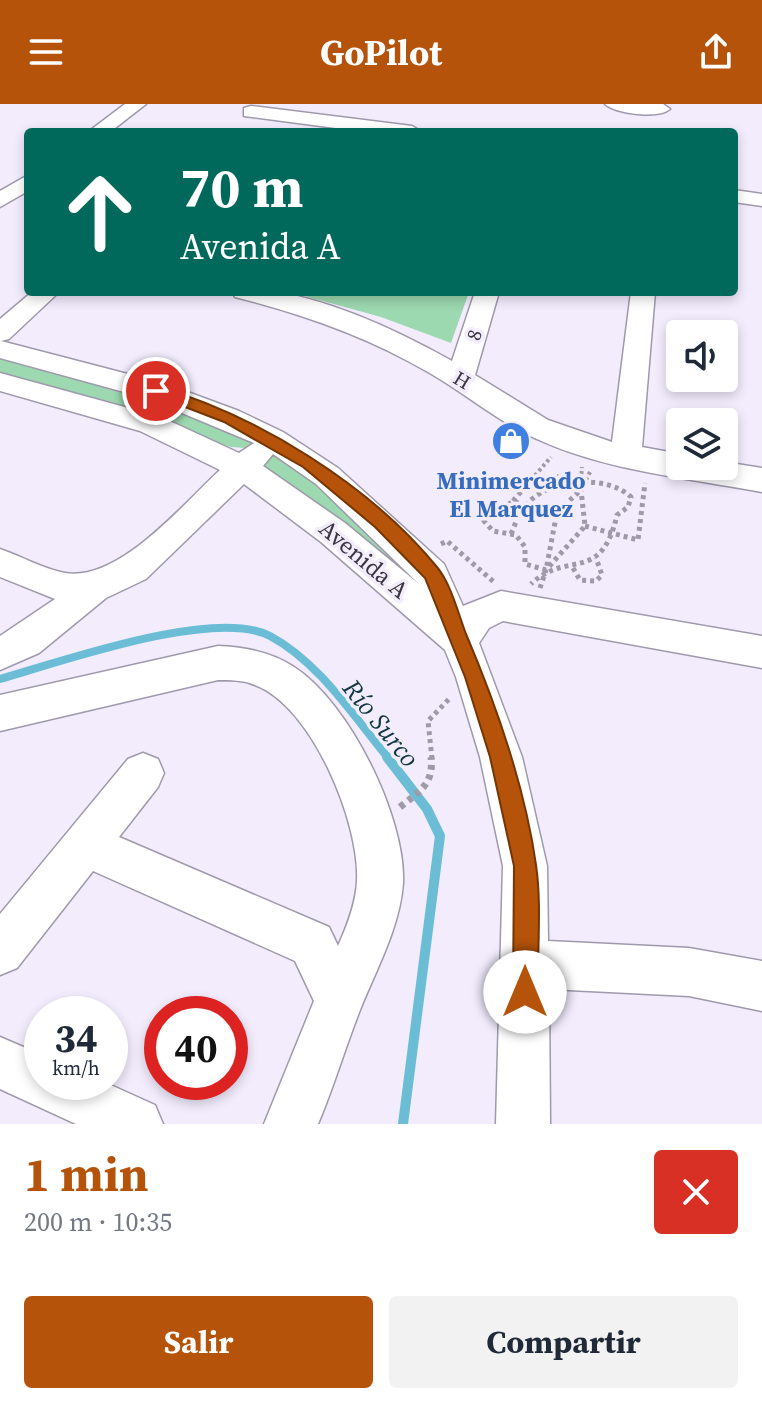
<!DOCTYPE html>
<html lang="es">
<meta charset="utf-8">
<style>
:root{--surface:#fff;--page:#f2f2f3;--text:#1f2937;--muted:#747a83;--accent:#b45309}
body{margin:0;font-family:"Source Serif 4",serif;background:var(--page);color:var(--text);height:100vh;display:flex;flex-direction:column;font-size:30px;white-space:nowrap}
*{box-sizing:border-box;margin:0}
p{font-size:26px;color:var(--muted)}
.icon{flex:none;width:44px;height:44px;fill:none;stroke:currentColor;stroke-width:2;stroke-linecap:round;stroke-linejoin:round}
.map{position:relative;height:1020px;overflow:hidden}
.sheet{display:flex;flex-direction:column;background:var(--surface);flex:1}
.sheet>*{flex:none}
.guide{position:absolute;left:24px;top:24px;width:714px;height:168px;border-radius:8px;box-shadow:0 4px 12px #0003;background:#00695c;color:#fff;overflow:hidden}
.tools{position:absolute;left:666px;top:216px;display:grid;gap:16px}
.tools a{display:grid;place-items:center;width:72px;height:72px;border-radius:8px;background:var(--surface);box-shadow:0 4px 12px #0003;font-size:40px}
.speed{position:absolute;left:24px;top:892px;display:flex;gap:16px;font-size:40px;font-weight:700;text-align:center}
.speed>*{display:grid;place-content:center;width:104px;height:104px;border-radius:50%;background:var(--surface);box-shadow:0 4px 12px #0003;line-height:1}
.speed small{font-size:20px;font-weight:400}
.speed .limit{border:12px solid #d22;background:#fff;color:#111}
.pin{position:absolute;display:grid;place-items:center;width:68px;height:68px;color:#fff;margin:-34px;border:4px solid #fff;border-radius:50%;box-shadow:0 2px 8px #0007}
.me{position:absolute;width:88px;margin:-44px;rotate:0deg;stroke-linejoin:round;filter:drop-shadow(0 0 6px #0008)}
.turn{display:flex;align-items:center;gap:28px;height:168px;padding:0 24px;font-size:36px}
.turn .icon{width:104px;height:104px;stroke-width:2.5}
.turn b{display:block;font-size:56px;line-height:68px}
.round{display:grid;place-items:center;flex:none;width:84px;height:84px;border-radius:8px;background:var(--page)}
.headline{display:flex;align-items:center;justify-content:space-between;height:136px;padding:0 24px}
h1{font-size:48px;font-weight:700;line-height:60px;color:var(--accent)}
.button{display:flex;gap:16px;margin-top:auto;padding:16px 24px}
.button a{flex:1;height:92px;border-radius:8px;background:var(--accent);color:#fff;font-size:32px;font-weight:700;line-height:92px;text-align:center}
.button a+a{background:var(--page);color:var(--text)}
header{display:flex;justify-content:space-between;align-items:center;height:104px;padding:0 24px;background:var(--accent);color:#fff;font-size:36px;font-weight:700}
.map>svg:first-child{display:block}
.green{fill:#9cd8b0}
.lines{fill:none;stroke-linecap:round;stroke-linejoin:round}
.stream-far1{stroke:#6bbdd6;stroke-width:8}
.stream{stroke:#6bbdd6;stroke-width:10}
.minor-casing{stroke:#9f99ac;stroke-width:3}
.path-far2{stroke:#9e9aa7;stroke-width:4;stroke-dasharray:3 3;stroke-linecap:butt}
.path-far1{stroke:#9e9aa7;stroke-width:5;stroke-dasharray:4 4;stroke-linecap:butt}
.path{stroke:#9e9aa7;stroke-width:7;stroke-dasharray:5 5;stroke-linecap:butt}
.minor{fill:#fff;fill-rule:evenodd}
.route{fill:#b45309;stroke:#753606;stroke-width:2}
.labels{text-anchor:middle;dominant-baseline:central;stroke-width:7;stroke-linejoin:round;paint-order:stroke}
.far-street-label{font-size:20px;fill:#38363e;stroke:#f2ecfd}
.shop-label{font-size:24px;font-weight:bold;fill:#366cbe;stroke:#f2ecfd}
.street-label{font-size:24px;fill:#38363e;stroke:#f2ecfd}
.water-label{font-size:26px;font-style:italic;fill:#113743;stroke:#f2ecfd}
</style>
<header><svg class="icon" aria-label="menu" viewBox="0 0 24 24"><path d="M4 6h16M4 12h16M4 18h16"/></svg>GoPilot<svg class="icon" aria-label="share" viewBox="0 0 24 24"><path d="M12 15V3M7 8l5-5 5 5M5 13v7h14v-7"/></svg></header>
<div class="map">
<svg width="762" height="1020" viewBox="0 0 762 1020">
<rect width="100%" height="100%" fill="#f2ecfd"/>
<path class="green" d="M290,188H469L451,239L381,213Z
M0,254L179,301L253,339L245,344L231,343L0,272Z
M272,351L288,353L416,475L401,474L272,371L264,362L266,354Z"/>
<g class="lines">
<path class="stream-far1" d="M0,575C60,558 215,503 270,532C319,558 354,613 389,655"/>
<path class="stream" d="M387,653L427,705L440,732L403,1020"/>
<defs>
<path id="minor" d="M125,0H146L110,28H88Z
M605,0H663L670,5C659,15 616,10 605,0Z
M251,2L412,22L422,28H366L244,12V4Z
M28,71V87L0,103V87Z
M734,86L762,90V102L734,98Z
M32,188H59L9,235L1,237L166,280L239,307L283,328L338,364L444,460L463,502L501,487L762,532V564L503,517L489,524L479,539L522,653L547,762L548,837L689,844L762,857V907L689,892L549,885L550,1020H496L503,762L480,653L456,573L445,546L321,438L244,380L146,475L106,494L39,549L0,566V532L55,495L0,473V445C21,452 43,465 65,469C119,478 183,400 220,366L140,327L0,287V269L161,313L239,349L254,339L146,294L0,254V215ZM273,350L316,380L419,480L345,419L263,362Z
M232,188C246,188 262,186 276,188C335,197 400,228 452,257L475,188H499L475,271L548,316L612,338L631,188H655L642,343L680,350V362H724V358L762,364V388C688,374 606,367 537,335C498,318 465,289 428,268C368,233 303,210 235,193Z
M218,542C244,543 272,548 294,563C349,598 406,714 403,779C400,823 376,866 360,906C345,944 334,982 318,1020H264L314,897L295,857L93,767L17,864L0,871V810L128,655L143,649L158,655L164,669L158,683L119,733L329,823L338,842C347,822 356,799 357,777C360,719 312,602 255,581C243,576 230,576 218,576L0,627V591Z
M0,933L42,951V978H104L155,1001L163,1020H76L0,985Z"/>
</defs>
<use href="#minor" class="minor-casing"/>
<path class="path-far2" d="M531,376L551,353
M546,376L555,371L564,376
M581,376L582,363
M586,376L590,368"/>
<path class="path-far1" d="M560,374L576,382
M547,387L544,379L547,374
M513,397L533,374
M556,413L513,397L484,417L493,427L516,431L525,443V460L546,466L557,408L581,386L582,374
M585,422L638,436L645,379
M511,430C516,418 520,406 530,397C553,374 608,371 631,393L628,403L617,411C601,481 568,445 531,480
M441,440L447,437L495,479
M573,464L580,476L596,477L602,471L596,454
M540,484L546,466L585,422L581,386L587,374
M432,655L428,617L450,594"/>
<path class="path" d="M400,703C420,687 434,680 431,653"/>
<use href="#minor" class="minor"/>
</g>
<path class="route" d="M156,282C257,311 370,381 437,463C451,480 458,509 466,530C497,603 525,682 536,761C542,802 537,847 538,888L534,897L525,900L517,897L513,888L514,762L490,653L465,573L425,474L375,423L303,363L224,318L151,290L149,287Z"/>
<defs>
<symbol id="shop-disc" viewBox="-11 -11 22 22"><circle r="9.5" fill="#3f7fe0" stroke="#f2ecfd"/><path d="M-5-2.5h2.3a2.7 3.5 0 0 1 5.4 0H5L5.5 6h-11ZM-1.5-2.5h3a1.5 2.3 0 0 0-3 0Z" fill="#fff"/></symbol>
</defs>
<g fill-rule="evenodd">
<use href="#shop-disc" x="489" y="315" width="44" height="44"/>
</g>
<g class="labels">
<g class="far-street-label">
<text transform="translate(474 231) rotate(-73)">8</text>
<text transform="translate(462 276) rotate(31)">H</text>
</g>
<g class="shop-label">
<text x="511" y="376">Minimercado<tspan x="511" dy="28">El Marquez</tspan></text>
</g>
<g class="street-label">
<text transform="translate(364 455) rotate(40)">Avenida A</text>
</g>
<g class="water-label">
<text transform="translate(381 619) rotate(51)">Río Surco</text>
</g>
</g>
</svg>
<div class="tools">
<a><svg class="icon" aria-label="sound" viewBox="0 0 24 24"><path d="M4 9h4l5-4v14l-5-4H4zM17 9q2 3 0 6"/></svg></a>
<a><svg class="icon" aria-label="layers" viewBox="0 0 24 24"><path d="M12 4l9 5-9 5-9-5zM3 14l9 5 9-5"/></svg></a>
</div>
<div class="speed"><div>34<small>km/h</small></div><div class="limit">40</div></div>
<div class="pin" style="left:156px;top:287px;background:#d93025"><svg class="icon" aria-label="arrive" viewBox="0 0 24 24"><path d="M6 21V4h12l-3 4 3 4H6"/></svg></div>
<svg class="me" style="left:525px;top:888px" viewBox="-20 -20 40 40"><circle r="19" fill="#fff"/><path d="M0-13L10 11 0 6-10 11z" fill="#b45309"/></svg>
<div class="guide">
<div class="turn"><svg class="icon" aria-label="ahead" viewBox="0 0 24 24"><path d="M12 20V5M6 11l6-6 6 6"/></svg><div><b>70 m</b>Avenida A</div></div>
</div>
</div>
<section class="sheet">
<div class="headline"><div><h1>1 min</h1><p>200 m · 10:35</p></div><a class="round" style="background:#d93025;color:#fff"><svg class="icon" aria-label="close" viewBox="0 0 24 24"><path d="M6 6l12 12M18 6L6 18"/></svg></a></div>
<div class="button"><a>Salir</a><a>Compartir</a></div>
</section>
